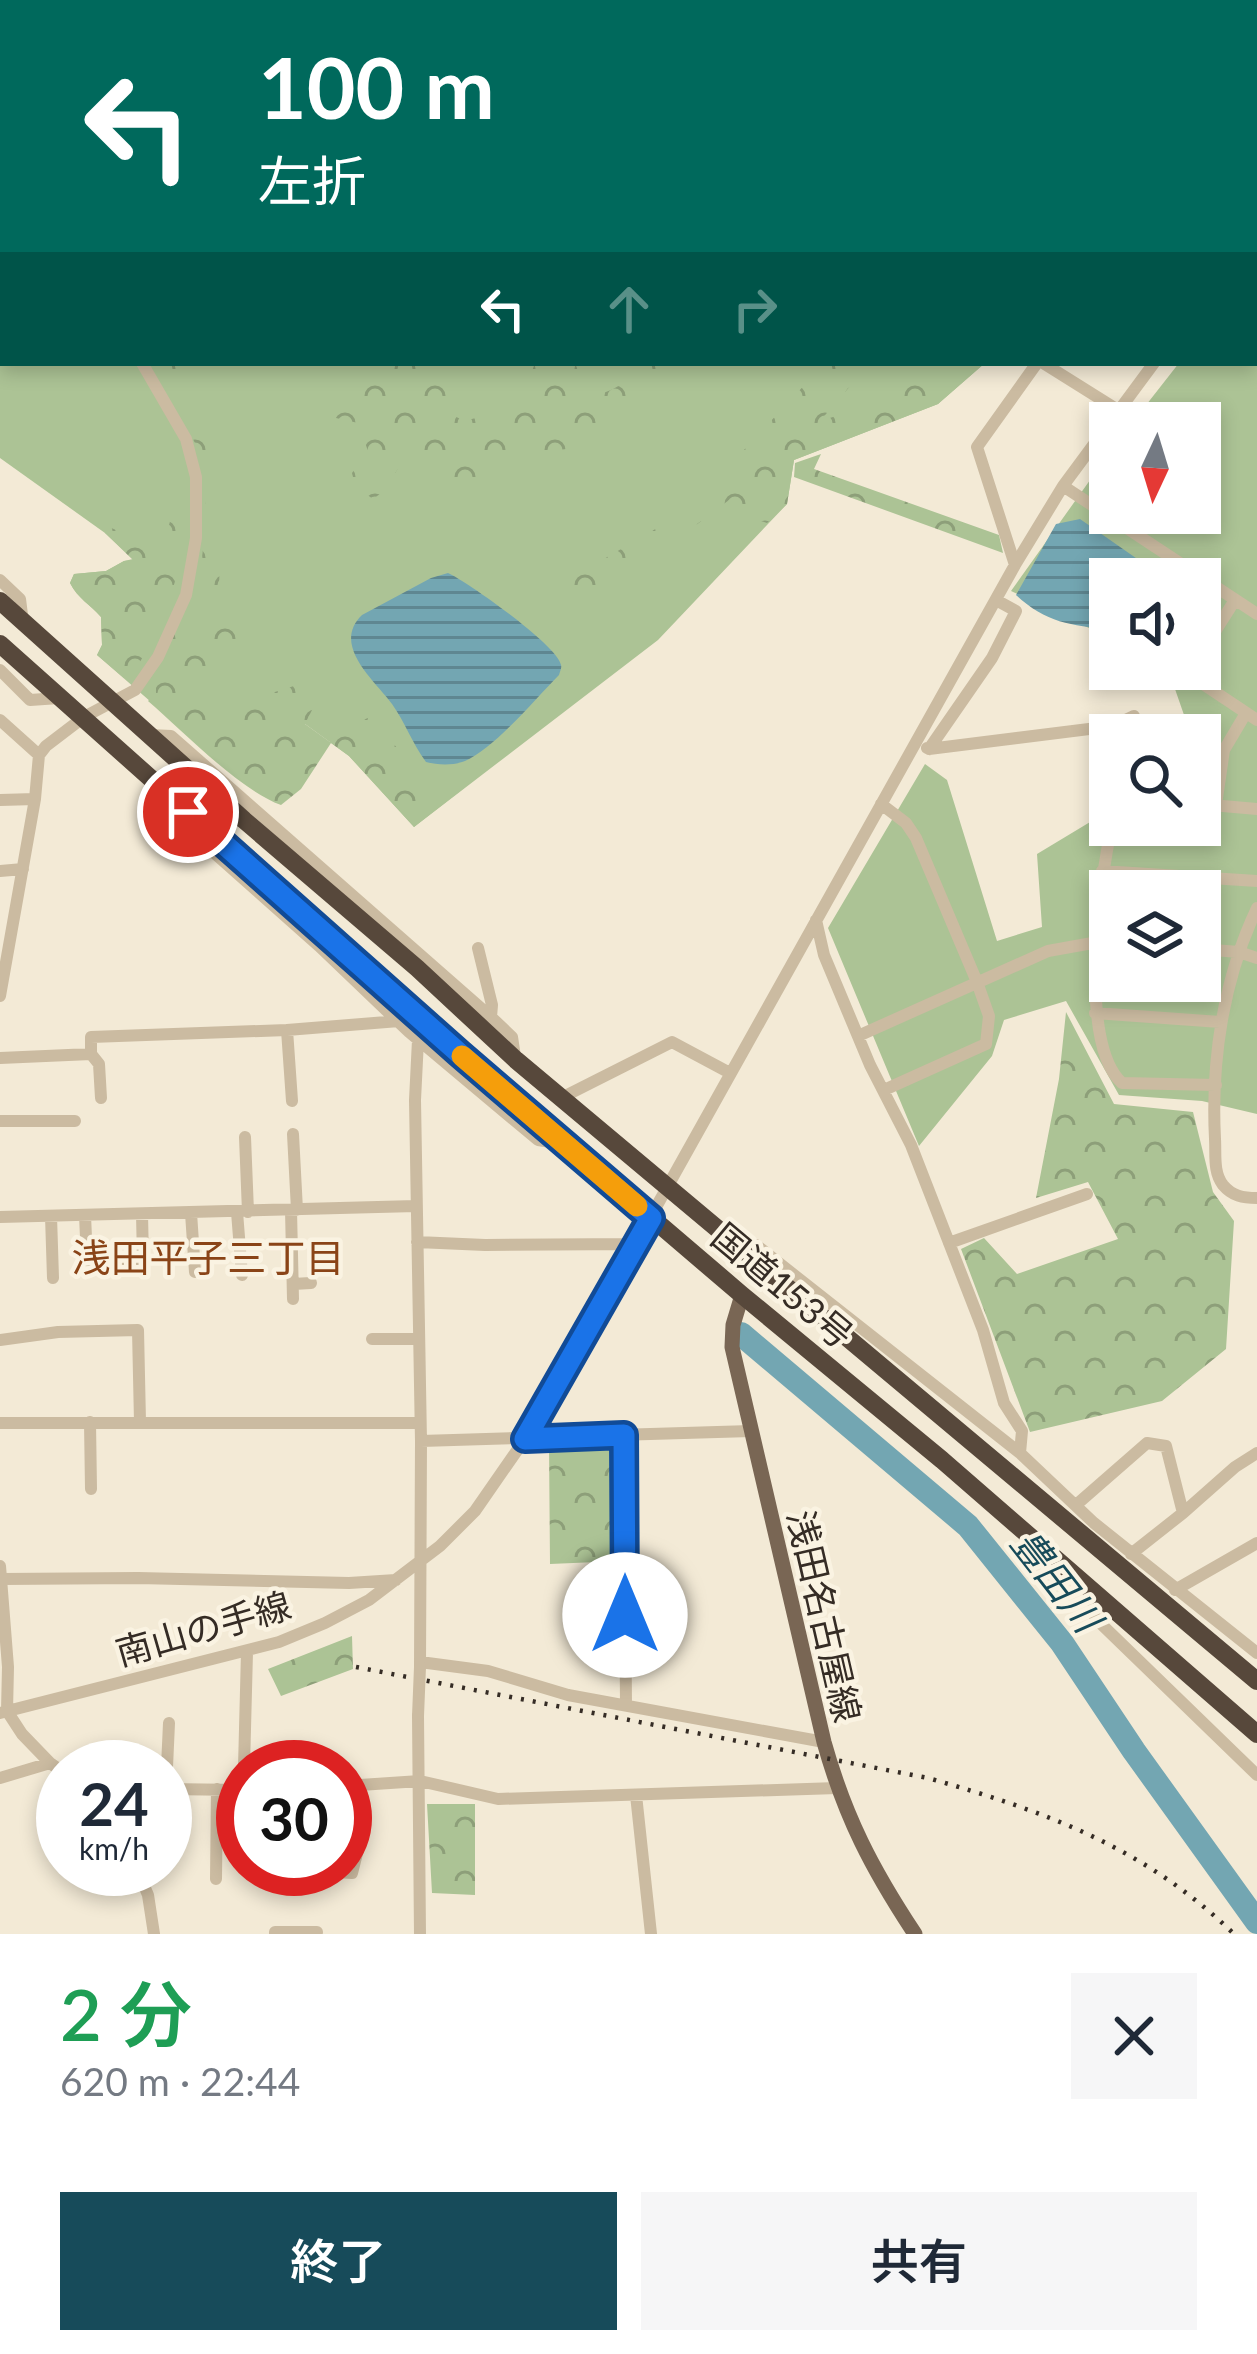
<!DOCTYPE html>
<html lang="ja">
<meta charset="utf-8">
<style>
:root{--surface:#fff;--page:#f6f6f7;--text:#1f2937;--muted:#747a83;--accent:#174b5a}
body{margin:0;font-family:Lato,"Noto Sans JP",sans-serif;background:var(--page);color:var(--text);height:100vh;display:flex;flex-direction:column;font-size:45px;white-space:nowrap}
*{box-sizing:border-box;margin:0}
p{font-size:39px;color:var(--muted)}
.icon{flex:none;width:66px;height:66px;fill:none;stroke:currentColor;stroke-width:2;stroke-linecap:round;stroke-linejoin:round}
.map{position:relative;height:1934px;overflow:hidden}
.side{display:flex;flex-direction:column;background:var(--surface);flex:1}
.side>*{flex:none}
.hud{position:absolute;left:0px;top:0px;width:1257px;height:366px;box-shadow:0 6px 18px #0003;background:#00695c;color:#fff;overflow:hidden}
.needle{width:78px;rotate:184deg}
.tools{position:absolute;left:1089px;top:402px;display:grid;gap:24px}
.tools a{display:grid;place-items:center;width:132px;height:132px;border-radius:0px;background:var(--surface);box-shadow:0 6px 18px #0003;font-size:60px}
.speed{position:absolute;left:36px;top:1740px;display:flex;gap:24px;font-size:60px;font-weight:700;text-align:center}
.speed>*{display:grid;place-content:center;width:156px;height:156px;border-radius:50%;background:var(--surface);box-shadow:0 6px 18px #0003;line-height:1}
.speed small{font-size:30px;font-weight:400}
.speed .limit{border:18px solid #d22;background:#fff;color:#111}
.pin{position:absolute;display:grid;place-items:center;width:102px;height:102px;color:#fff;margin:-51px;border:6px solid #fff;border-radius:50%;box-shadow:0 3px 12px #0007}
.me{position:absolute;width:132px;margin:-66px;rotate:0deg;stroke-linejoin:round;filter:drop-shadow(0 0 9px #0008)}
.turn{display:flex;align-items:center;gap:42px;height:252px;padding:0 60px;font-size:54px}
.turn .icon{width:156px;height:156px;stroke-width:2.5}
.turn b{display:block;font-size:84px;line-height:102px}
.lanes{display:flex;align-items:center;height:114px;padding:0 60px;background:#0003;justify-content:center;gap:60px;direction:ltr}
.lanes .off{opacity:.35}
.round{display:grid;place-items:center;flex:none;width:126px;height:126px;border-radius:0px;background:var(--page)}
.head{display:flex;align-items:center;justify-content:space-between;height:204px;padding:0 60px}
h1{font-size:72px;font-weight:600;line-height:90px;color:#1e9e55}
.action{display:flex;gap:24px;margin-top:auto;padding:24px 60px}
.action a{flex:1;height:138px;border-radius:0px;background:var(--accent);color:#fff;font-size:48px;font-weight:600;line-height:138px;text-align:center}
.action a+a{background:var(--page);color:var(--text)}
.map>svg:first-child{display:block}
.grass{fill:#acc395;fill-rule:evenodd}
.forest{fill:url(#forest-crowns)}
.water{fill:url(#water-rules)}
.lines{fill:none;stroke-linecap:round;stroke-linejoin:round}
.river{stroke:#73a6b2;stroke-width:24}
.minor{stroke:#cbbba1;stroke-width:12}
.major{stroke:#796654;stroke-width:15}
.highway{stroke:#57483b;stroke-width:18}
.rail{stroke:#352c25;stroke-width:4.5;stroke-dasharray:3 9;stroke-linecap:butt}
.minor-bridge{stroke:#cbbba1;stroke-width:12}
.route-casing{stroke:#114b97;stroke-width:30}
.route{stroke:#1a73e8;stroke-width:21}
.slow{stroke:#f59e0b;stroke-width:21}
.labels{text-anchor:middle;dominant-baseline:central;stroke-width:9;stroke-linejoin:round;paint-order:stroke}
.street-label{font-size:36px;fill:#352c25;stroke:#faf3e2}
.neighbourhood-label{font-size:39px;fill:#8a4417;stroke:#faf3e2}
.water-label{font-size:39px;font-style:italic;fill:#174b5a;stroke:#faf3e2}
</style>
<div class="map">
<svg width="1257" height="1934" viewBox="0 0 1257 1934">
<defs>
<pattern id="forest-crowns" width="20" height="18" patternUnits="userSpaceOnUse" patternTransform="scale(3)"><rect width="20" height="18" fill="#acc395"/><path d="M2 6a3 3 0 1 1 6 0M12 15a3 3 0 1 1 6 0" fill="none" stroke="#8d9f79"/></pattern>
<pattern id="water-rules" width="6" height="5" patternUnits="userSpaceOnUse" patternTransform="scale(3)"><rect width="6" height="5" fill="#73a6b2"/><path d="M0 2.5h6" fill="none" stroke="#5f8791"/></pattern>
</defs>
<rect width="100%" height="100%" fill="#f3ead6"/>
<path class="grass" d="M0,0H1225L1224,3H3V363H985L938,404L794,460L787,504L658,640L414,827L349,756L305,724L228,769L97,655L102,645L101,617C90,604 78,599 70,583L74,574L106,571L124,561L133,559L105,533L0,458Z
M1254,299L1257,302V1114L1202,1101L1119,1095L1066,1001L1004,1020L992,1056L919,1146L828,928L925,764L947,780L997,941L1042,927L1037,854L1110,810V825H1200V735H1191L1168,669H1200V579H1110V638L1011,591L1110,452V513H1200V423H1132L1179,363H1254ZM1110,891H1200V981H1110Z"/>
<path class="forest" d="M159,363H212L214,369L210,383L199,384L192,377L183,378L181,392L210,457L212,522L214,539L220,550L219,591L204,597L197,593C203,556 211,495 201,458C192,426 158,396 159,363Z
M371,363H436L450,381L447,412L464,421L503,411L531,374L535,363H575L588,396C615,393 628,380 648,363H692L677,379L634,408L626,431L580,447L545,452L494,482L454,481L405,457L384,491L373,499L355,486L352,473L368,451L358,423L336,418L335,399L353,373L364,377Z
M825,363H870L820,421L875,404L893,395L905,377C933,389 948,386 969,363H985L938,404L794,460L787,504L767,523L740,514L729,500L675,541L589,590L576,603L542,595L541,589L547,584L568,580L688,510Z
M821,454L814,469L999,535L1003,553L794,477L795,463Z
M182,492C193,558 164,619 133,675L124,678L97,655L102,645L101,617C90,604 78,599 70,583L74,574L106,571L124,561L133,560L105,533L109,527L130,536L164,537C173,522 170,505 182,492Z
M192,606L252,642C240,668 209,672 206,703L228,715L259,697L297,685L315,697L313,708L305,724L330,742L338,732L372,716L429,789L459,784L464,788L414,827L349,756L331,743L301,789L281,805C238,789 183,731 148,701L156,693C155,665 176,629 192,606Z
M1066,1012L1114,1104L1193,1112L1213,1192L1234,1221L1226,1349L1162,1401L1030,1432L961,1249L984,1238L1017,1274L1118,1239L1088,1182L1036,1198L1059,1079Z
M615,1441L620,1444V1561L550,1564L549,1443Z
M352,1636L353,1669L281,1696L268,1669Z
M427,1804H475V1895L432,1893Z"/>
<path class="water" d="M1080,519L1166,579H1110V630C1071,625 1046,623 1016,595L1056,524Z
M448,573C468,582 558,646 561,665C562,668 560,671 559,675C536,698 494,749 465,761C452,766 438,765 426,762C412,743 405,722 392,704C374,680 331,645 362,615L431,578Z"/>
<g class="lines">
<path class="river" d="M741,1334L968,1526L1062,1643L1134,1751L1257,1922"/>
<path class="minor" d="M1254,239L1257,236
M1254,273L1257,275
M1043,363L1118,410
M1063,486L1257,614
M1015,565L977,447L1037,363
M0,580L20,599L23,623
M1200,655L1235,600
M1191,669L1188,674L1257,720
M0,670L30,700L59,698
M0,720L39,755
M150,735L171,736L491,1017L512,1037L515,1057
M927,748L929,749L992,658L1016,611L996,600
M929,749L1113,726L1134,716
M164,790L167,811L319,946L409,1032L538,1140L564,1144
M0,800L35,799
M881,804L906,823L916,838L977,982L989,1016L986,1044L884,1090
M1200,804L1257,809
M1216,805L1224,750L1246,713
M1112,825C1100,879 1077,1043 1122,1083L1216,1085
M0,871L23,869
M1102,871L1257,881
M1257,908C1223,980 1211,1061 1215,1139C1216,1155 1213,1172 1223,1185C1232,1196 1243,1198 1257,1198
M816,920L824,955L870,1065L911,1145L983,1330L1004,1403L1022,1431L1020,1453L1094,1523L1257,1653
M478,948L492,1005L491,1017
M1200,949L1239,952L1257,958
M0,996L35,799L39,755L46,746L84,717L135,690L158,657L186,595L196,538V477L186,439L142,363
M1095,1013L1220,1022
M287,1030L399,1021
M858,1036L1048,951L1098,942H1110
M418,1040L415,1100L421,1441L420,1667
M91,1054L99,1064L101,1098
M0,1058L91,1054V1037L287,1030L292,1101
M561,1098L672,1042L730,1073
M0,1121H75
M293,1134L297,1210
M245,1137L248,1212
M291,1210L293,1299
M237,1212L242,1275
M191,1213L195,1272
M85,1215L87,1260L143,1259L142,1214
M51,1216L53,1278
M0,1217L416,1206
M417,1242L485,1245L635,1244
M949,1243L1087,1194
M738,1244L756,1245L1020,1453
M293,1284L311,1283
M372,1339H419
M0,1340L58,1332L138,1330L140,1422
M90,1422L91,1489
M0,1423H420
M624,1435L626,1705
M421,1441L751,1431
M1076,1505L1147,1443L1166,1446L1183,1513
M1131,1554L1183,1513L1235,1467L1257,1453
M0,1566L8,1667L7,1711L22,1734L50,1763L63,1772
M2,1579L138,1578L349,1583L396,1580
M1175,1590L1257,1543
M1095,1593L1093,1612L1096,1619L1257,1775
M420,1662L488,1671L568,1695L824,1742
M0,1713L279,1642L325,1623L369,1600L440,1546L475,1511L525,1439L565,1370L1015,565L1063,486L1154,363
M418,1716L420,1934
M244,1767L247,1652
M0,1778L50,1763
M345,1786L420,1781L498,1799L837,1788
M165,1789L243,1790
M166,1789L169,1723
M636,1795L651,1934
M137,1869L148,1895L154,1934
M291,1869L352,1873L366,1818L360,1785
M216,1879L217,1789
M275,1934V1932H317"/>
<path class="major" d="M742,1295L733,1325L732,1347L824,1742C845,1817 872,1869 915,1934"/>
<path class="highway" d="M0,601L244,820L417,968L516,1060L1257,1681
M0,644L460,1054L742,1295L942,1460L1257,1734"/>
<path class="rail" d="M356,1667L928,1778C1047,1812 1144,1847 1234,1934"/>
<path class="minor-bridge" d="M418,1716L420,1667"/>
</g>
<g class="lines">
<defs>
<path id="route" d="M188,812L460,1054L651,1218L525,1439L624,1435L625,1615"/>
</defs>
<use href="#route" class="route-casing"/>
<use href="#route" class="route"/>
<path class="slow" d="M462,1056L637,1206"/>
</g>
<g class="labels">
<g class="street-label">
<text transform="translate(783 1285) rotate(40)">国道153号</text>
<text transform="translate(825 1616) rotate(77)">浅田名古屋線</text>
<text transform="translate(203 1628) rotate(-16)">南山の手線</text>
</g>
<g class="neighbourhood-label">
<text x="208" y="1257">浅田平子三丁目</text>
</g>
<g class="water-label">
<text transform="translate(1057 1580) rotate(52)">豊田川</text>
</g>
</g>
</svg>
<div class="tools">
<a><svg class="needle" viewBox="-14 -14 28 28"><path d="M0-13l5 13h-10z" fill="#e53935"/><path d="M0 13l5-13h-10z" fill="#747a83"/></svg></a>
<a><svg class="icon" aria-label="sound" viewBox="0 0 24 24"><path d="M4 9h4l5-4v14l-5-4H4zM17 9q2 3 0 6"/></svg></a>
<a><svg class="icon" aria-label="search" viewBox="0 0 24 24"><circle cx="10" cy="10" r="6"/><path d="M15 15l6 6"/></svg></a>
<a><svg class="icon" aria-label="layers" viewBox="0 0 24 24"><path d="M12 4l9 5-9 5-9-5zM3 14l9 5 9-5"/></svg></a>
</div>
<div class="speed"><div>24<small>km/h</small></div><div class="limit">30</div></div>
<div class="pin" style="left:188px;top:812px;background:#d93025"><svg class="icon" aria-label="arrive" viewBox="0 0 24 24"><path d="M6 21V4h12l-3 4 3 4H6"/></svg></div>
<svg class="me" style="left:625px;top:1615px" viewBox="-20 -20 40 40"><circle r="19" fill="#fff"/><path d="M0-13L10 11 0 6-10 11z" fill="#1a73e8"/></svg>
<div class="hud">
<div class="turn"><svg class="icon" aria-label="left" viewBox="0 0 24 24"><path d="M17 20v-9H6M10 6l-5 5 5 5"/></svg><div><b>100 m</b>左折</div></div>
<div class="lanes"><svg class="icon" aria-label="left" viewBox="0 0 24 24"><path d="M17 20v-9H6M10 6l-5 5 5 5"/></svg><svg class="icon off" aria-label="ahead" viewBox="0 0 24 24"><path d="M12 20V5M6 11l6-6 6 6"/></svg><svg class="icon off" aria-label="right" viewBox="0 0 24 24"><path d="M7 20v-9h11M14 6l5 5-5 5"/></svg></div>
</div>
</div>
<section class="side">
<div class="head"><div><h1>2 分</h1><p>620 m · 22:44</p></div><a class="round"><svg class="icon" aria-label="close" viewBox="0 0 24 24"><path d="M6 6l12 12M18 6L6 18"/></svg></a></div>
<div class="action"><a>終了</a><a>共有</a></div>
</section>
